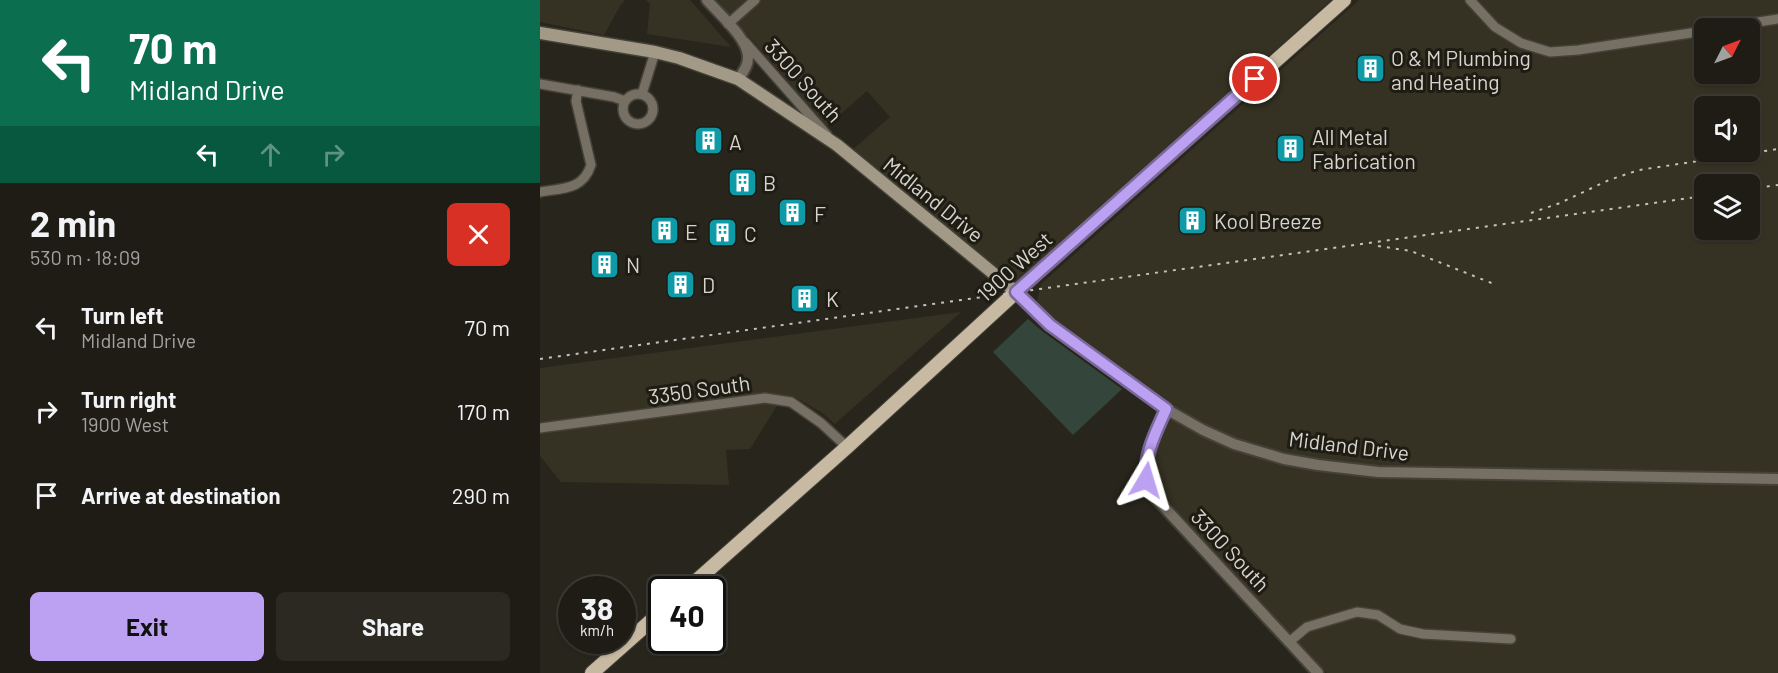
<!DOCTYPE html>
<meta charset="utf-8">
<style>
:root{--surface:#1e1c15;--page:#2b2922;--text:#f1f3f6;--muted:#a1a1a0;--line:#3c3a34;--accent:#bca0f2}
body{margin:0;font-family:Barlow,sans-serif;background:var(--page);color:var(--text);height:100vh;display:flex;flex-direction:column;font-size:22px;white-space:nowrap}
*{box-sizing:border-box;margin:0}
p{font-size:20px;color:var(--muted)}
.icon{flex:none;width:33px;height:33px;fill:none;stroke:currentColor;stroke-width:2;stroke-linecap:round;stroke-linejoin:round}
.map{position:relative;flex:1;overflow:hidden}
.side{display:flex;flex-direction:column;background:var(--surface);width:540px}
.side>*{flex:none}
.banner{background:#0b6e4f;color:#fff;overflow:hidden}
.needle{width:39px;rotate:48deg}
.tools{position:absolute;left:1154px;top:18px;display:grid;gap:12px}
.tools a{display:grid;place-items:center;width:66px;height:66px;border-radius:9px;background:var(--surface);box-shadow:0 2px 4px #0004,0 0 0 2px var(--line);font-size:30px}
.speed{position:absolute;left:18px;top:576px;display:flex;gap:12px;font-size:30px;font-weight:700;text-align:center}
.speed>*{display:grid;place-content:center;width:78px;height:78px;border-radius:50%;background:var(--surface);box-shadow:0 2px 4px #0004,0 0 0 2px var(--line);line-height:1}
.speed small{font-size:15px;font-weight:400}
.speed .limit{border:3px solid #111;border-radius:9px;background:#fff;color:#111}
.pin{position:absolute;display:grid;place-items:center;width:51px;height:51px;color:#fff;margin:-26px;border:3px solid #fff;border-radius:50%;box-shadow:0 2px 6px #0007}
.me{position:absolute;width:66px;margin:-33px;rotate:7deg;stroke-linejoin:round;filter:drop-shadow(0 0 4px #0008)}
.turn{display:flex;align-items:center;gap:21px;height:126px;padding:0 30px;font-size:27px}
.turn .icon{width:78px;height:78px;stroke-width:2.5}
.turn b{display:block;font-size:42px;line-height:51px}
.lanes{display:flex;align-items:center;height:57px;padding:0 30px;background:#0003;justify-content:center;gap:30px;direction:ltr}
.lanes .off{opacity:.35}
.round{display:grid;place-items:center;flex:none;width:63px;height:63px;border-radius:9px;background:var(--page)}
.head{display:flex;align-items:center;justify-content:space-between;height:102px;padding:0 30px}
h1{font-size:36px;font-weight:700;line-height:45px}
.button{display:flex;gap:12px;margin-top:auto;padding:12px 30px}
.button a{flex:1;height:69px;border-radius:9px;background:var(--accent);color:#111;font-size:24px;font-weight:700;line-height:69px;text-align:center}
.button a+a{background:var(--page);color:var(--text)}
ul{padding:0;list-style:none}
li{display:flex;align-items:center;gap:18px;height:84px;padding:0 30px}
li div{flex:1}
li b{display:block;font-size:22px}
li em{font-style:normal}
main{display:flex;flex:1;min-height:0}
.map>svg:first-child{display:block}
.built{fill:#353223;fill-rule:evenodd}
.green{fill:#34463c}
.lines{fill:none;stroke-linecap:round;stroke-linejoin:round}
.minor-casing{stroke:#444238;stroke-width:12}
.tertiary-casing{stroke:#444238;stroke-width:14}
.secondary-casing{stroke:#444238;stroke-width:15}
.primary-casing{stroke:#444238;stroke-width:16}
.minor{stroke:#766f64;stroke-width:9}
.tertiary{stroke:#766f64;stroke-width:10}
.secondary{stroke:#a39987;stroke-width:12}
.primary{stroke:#c7b9a2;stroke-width:14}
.rail{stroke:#c4c2bc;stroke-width:2;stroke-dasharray:3 6;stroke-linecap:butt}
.route-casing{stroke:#7a689d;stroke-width:15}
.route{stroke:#bca0f2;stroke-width:10}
.labels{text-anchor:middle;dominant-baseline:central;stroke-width:6;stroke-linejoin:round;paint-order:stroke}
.poi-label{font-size:21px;fill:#d6d4ce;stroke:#1e1c13;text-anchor:start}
.street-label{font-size:21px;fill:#d6d4ce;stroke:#1e1c13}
</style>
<main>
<section class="side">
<div class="banner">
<div class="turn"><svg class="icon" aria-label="left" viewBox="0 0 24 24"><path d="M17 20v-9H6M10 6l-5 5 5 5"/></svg><div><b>70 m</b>Midland Drive</div></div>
<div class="lanes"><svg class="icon" aria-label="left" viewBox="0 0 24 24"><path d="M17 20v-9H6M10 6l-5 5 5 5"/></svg><svg class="icon off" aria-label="ahead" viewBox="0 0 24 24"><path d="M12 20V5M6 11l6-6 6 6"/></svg><svg class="icon off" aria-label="right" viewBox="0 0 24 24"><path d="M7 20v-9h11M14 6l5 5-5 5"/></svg></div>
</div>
<div class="head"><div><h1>2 min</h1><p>530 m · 18:09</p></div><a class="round" style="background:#d93025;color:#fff"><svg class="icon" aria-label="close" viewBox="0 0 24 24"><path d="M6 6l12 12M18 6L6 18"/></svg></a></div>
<ul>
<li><svg class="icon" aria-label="left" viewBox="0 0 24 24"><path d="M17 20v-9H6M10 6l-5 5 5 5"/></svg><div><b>Turn left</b><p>Midland Drive</p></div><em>70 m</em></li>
<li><svg class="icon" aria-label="right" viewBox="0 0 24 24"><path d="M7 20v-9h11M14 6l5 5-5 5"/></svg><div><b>Turn right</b><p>1900 West</p></div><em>170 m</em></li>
<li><svg class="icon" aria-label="arrive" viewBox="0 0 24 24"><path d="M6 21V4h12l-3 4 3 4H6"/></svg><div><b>Arrive at destination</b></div><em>290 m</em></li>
</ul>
<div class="button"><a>Exit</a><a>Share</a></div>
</section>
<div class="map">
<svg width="1238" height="673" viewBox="0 0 1238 673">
<rect width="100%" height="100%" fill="#28261c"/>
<path class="built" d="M0,0H85L80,6L64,35L0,22Z
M106,0H150L191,47L107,34L110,4Z
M177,0H791L475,284L311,151L350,117L327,91L287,126Z
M819,0H1238V673H787L616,488L611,468L617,443L631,404L514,319L497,302L501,284ZM1164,28H1209V74H1164ZM1164,106H1209V152H1164ZM1164,184H1209V230H1164Z
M421,312L295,424L281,412L255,397L238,404L210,449L186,450L189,485L21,482L0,456V368Z"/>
<path class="green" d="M488,319L502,331L582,389L533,435L453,352Z"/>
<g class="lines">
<defs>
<path id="minor" d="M930,0L955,27L981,43L1010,52L1038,50L1164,31
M188,24L215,0
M1179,28L1238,19
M205,42L287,135
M0,84L74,97L85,101
M102,94L115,52
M83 109a15 15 0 1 1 30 0a15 15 0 1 1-30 0Z
M0,192C23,188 43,190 51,165L36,101L38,90
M0,428L225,398L251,402L281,423L307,447
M749,642L767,627L817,612L838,615L860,629L883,634L971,639"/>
<path id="tertiary" d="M167,0C179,14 209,39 208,58C208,66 203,73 198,79
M476,292L510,325L626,409L663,430L694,444L744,459L778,465L838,472L1238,479
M626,409C617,428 602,458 606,479C607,484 609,489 611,493L778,673"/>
<path id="secondary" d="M0,33L115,52L139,58L198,79L297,145L476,292"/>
<path id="primary" d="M146,590L307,447L476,292L804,0
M52,673L122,611"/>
</defs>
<use href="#minor" class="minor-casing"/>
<use href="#tertiary" class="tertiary-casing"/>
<use href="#secondary" class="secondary-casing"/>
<use href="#primary" class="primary-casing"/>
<use href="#minor" class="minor"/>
<use href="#tertiary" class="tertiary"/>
<use href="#secondary" class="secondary"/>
<use href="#primary" class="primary"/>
<path class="rail" d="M1209,189L1238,185
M991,213L1020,203L1069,180L1099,170L1238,149
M838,246L871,251L954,284
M0,359L1164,196"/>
</g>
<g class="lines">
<defs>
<path id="route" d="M606,480C604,454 616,432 626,409L510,325L476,292L715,79"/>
</defs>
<use href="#route" class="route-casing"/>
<use href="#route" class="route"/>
</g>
<defs>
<symbol id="building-square" viewBox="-11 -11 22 22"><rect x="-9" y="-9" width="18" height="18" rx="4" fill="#0f9aa8" stroke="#1e1c13"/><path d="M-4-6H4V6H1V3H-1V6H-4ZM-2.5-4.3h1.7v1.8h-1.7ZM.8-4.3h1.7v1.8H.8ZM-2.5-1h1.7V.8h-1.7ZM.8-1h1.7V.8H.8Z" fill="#fff"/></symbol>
</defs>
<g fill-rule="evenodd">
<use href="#building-square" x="814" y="52" width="33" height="33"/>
<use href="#building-square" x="152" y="124" width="33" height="33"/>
<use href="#building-square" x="734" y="132" width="33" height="33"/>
<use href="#building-square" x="186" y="166" width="33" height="33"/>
<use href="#building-square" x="236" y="196" width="33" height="33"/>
<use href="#building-square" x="636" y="204" width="33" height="33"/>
<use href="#building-square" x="108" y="214" width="33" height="33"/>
<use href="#building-square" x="166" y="216" width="33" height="33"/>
<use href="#building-square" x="48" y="248" width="33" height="33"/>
<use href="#building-square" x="124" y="268" width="33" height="33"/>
<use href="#building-square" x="248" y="282" width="33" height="33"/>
</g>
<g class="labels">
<g class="poi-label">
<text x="851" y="57">O &amp; M Plumbing<tspan x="851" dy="24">and Heating</tspan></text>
<text x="772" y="136">All Metal<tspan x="772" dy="24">Fabrication</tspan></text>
<text x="189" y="141">A</text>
<text x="223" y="182">B</text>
<text x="274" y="213">F</text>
<text x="674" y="220">Kool Breeze</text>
<text x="145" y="231">E</text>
<text x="204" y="233">C</text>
<text x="86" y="264">N</text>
<text x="162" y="284">D</text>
<text x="286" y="298">K</text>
</g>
<g class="street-label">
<text transform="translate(264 80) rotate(48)">3300 South</text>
<text transform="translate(394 199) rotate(39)">Midland Drive</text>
<text transform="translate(474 266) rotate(-42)">1900 West</text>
<text transform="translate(159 389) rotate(-8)">3350 South</text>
<text transform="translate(809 445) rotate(7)">Midland Drive</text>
<text transform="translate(691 550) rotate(47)">3300 South</text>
</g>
</g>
</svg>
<div class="tools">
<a><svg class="needle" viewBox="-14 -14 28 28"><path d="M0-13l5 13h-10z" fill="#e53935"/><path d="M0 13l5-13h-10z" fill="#a1a1a0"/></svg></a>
<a><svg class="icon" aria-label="sound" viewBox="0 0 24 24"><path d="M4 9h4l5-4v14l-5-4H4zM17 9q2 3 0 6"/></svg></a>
<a><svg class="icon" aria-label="layers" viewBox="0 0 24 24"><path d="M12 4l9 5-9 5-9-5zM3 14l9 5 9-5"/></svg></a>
</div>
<div class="speed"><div>38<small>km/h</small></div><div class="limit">40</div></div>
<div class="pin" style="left:715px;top:79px;background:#d93025"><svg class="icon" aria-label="arrive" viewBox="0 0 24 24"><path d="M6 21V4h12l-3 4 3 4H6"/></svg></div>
<svg class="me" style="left:606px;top:480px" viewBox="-20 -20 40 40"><path d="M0-17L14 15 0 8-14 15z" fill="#bca0f2" stroke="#fff" stroke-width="4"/></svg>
</div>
</main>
